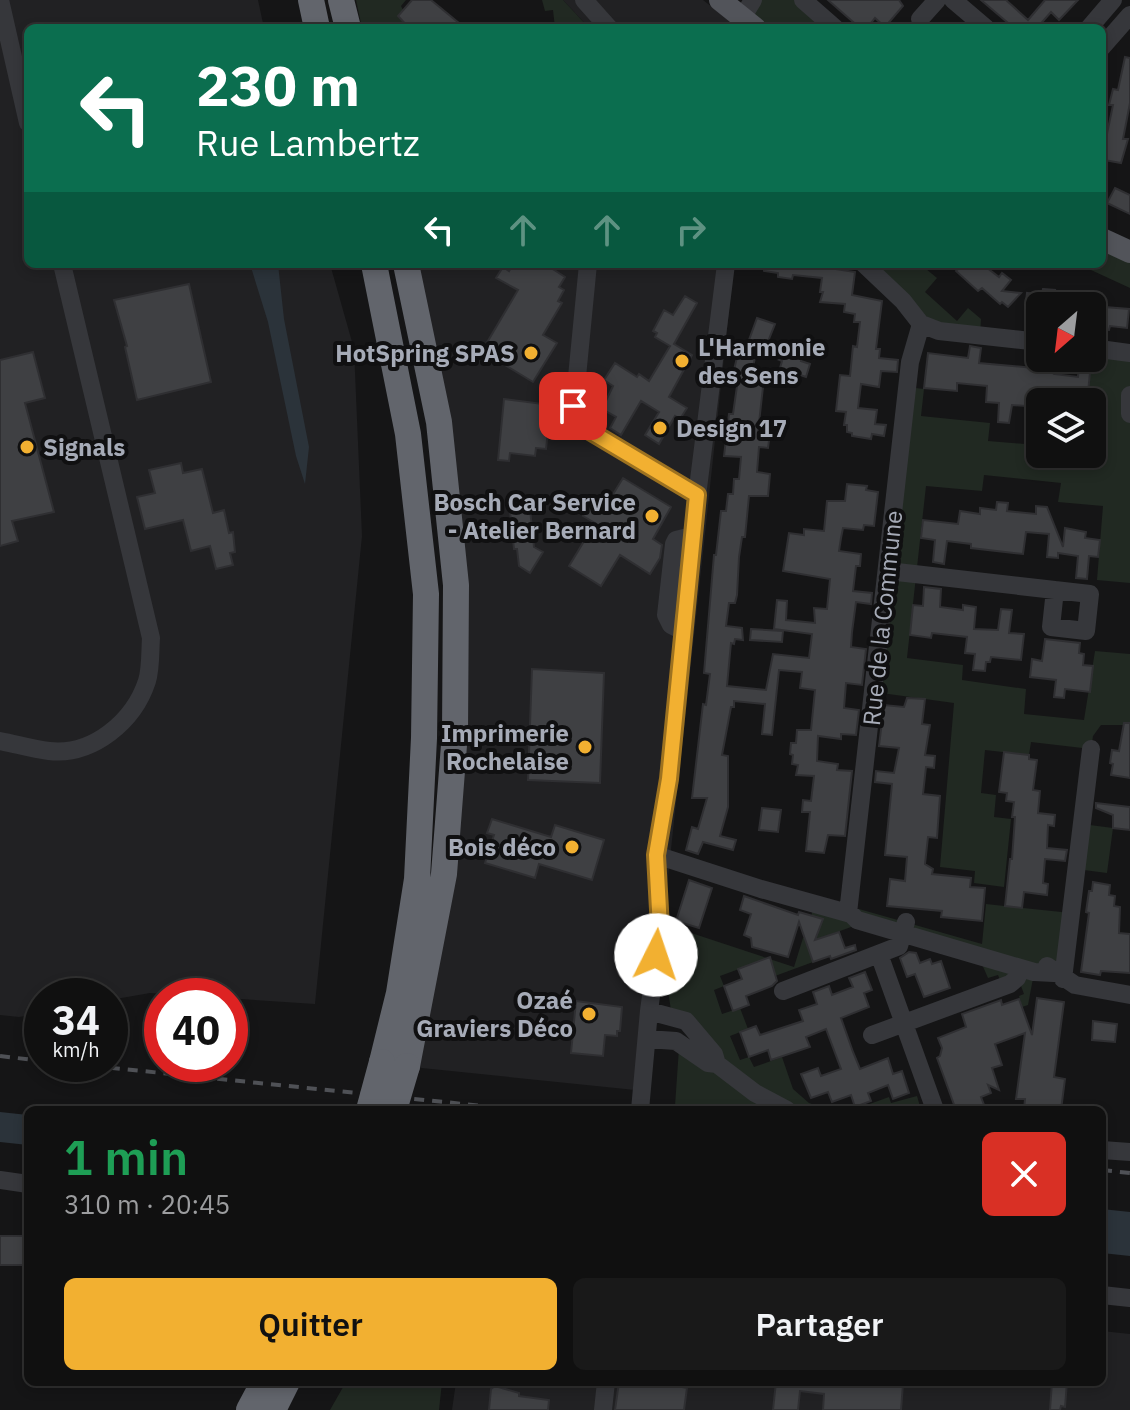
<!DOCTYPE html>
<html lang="fr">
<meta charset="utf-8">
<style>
:root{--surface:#101010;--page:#191919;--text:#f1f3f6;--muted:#9c9d9f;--line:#303030;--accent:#f2b031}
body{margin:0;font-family:"IBM Plex Sans",sans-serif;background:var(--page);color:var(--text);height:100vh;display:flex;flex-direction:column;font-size:30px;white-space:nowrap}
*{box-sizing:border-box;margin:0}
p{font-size:26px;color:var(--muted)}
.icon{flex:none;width:44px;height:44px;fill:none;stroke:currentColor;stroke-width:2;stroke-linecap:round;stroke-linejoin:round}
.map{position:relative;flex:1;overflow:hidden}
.sheet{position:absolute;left:24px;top:1106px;width:1082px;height:280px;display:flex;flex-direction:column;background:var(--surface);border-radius:12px;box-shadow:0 4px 12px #0003,0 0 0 2px var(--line)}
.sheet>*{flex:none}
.top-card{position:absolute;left:24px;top:24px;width:1082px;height:244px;border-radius:12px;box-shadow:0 4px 12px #0003,0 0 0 2px var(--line);background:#0b6e4f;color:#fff;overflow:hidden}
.needle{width:52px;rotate:208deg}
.controls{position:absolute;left:1026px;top:292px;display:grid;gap:16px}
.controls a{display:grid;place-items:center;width:80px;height:80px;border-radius:12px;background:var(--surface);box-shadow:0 4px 12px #0003,0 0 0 2px var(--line);font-size:40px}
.speed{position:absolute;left:24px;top:978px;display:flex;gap:16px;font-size:40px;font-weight:700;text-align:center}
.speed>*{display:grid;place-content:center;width:104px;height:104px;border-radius:50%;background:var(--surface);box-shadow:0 4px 12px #0003,0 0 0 2px var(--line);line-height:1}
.speed small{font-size:20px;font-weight:400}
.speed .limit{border:12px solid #d22;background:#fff;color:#111}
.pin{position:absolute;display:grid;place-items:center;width:68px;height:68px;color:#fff;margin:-34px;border-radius:16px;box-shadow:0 4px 12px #0006}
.me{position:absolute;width:88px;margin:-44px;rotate:4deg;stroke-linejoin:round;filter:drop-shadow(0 0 6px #0008)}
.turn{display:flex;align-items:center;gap:28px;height:168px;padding:0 40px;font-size:36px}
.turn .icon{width:104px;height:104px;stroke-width:2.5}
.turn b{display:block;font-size:56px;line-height:68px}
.lanes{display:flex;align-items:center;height:76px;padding:0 40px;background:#0003;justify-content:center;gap:40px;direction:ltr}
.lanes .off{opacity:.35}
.round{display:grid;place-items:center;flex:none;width:84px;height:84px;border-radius:12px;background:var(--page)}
.head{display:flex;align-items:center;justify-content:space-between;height:136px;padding:0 40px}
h1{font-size:48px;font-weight:600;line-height:60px;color:#1e9e55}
.cta{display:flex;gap:16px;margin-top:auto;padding:16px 40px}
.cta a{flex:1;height:92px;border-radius:12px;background:var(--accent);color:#111;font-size:32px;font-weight:600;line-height:92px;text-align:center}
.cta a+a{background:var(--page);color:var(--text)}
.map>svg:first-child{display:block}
.built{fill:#212123}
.green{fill:#212922}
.water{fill:#2b333a}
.building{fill:#3f4043;stroke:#2f2f32;stroke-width:2}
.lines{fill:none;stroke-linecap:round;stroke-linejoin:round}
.minor{stroke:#36373b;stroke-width:18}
.major{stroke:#52545a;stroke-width:22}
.highway{stroke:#62656c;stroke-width:26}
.rail{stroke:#4f5156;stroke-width:4;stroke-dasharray:10 8;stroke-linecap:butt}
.highway-bridge{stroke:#62656c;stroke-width:26}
.route-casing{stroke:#9d7220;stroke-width:20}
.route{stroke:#f2b031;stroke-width:14}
.poi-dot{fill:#f2b031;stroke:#101011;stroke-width:3}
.labels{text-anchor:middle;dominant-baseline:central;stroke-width:8;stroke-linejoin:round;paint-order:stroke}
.poi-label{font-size:24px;font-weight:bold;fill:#a6abb7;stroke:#101011;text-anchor:end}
.street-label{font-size:24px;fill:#a6abb7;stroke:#101011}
</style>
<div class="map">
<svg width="1130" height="1410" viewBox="0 0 1130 1410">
<rect width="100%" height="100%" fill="#151516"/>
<path class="built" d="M0,0H258L264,28H28V264H330L354,349L362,536L315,1004L150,993L110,1000V996H42V1013L19,1017L0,1015Z
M563,0H703L739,28H589Z
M415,264H734L645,1091L412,1067L465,650Z
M1102,1331L1130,1334V1410H452L456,1382H1102Z"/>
<path class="green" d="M356,0H406L401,6L403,10L398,16L409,28H362Z
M542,0H563L589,28H555L553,10L545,11Z
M753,0H803L835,28H744Z
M1102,239L1130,252V288L1078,264H1102Z
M864,264H920L937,278L925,292L957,321L968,308L981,319L980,335L939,331Z
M1096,349L1130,353V583L1097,580L1103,506L1058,502L1061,483L984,475L982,491L926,486L907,658L963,665L962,680L1026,689L1024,714L1084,720L1095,651L1130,654V725H1101L1093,736L1091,749L1031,742L1029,755L985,750L981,793L996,795L994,817L1011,819L1004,887L974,883L975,871L940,867L954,703L874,692L907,387L924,389L921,416L990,423L988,441L1025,444L1028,426L1040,428V454H1092V402H1087L1091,363Z
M1082,824L1113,828L1107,873L1076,869Z
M814,903L851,914L859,909L982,944L986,904L1071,913L1063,979L1034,973L1028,1005L1022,1007L1019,996L1024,994L1018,978L1003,987L998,975L988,978L978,955L895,939L851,927L807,943L813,962L775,976L758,962L720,976L724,986L714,990L722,1014L740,1008L748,1029L730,1036L740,1060L749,1057L754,1067L782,1057L793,1089L809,1103L824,1108L853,1110L889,1097L891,1103L917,1096L921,1110H708L675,1106L679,1048L708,1063L671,1010L667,985V925L794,967L803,938H807Z
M346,1382H442L439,1410H330Z"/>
<path class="water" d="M250,264H278L284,319L309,447L305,484L296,456L268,322Z
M0,1112L28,1115V1145L0,1142Z
M1102,1209L1130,1212V1256L1102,1253Z"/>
<path class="building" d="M412,0H431L465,28H409L398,16Z
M828,0H899L903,6L885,27L875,18L867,28H860Z
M981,0H1006L1028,20L1045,0H1078L1059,20L1051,12L1037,28H1014Z
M1125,57L1130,58V103L1123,139H1128L1121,163L1104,160V148L1113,105H1109L1113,89L1118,90Z
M1115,188L1130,195V214L1107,203Z
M513,264H545L565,277L559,287L564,290L558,301L562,303L543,335L557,343L533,382L482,351L518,290L496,278L503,267L509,271Z
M764,264H835V269L855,272L852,295L882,301L876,349H880L879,358L898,360L897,372L881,371L879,387L861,384L858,408L877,410L875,424L886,425L884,436L872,434L871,439L852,436V433L847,432V425H844L846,412L836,411L840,375L850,376L853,346L857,347L860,322H854L855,314L844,312L845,304L820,302L823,292H820L822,278L793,275L792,279L778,277V273L764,271Z
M962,264H982L999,277L1002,273L1011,280L1002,291L1021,293L1008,307L1002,302L1000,304L982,288L978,291L956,271Z
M189,284L211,382L137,400L125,347L127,346L114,300Z
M1043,289L1055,290L1054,296L1075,299V306H1040V312L1025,310L1027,293L1042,295Z
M685,296L697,303L674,344L692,355L669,397L687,408L680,419L675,416L659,444L645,435L659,412L641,401L621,435L610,428L616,417L602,409L613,386L604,380L615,363L637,377L639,374L649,381L670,346L655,337L657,333L653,331L664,310L673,315Z
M1093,300L1106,301L1105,307L1129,309L1127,328L1110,326L1109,330L1096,329L1097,325L1092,324Z
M757,318L775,324L767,344L759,341L751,375L764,378L758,432L770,433L768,448L759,447L757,472L770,474L768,496H749L745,537H742L739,557L737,595L735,603H729L726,626L742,628L743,640L735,639L734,644L731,643L727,686L766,690L773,654L809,658L812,634L774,629L777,600L787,601L786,620L815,623L814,608L827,609L830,579L783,571L789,533L804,535V529L824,531L827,501H845L847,484L867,486L866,490L878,492L874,526L864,525L863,530L843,528L841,538L839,551L861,554L860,566H856L853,591L872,593L871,604L856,602L852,632L851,647L866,649L862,685L846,683L844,708L859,710L856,735L841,734V739L818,736L817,761L838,764L837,770L852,771L845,836L828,835L824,853L806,851L810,812H802L803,800L811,801L814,776L796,775L798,765L792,764L793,755L790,754L791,743H796L797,730H811L815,690L800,688L802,672L779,670L772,735L762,734L765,704L734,701V707H731L722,755L728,756V807L720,836L736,840L733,850L703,842L698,854L686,850L692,827L698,829L707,798H692L703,704L706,705L710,674L704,673L714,555H716L721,511H726L728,494H733L734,479H739L741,457L724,456L729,414H733L739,372L734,370L738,353L742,347L746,348Z
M970,346L981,348L979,363L1045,369L1046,358H1056L1054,374L1078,377L1079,362L1091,363L1087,402H1061L1062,394L1033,391L1032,399L1026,398V406L1012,405L1009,423L998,422L999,403L986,402L987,386L957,383V391L924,388L928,353L968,358Z
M781,349L802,357L801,361L810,364L806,377L780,368L782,361L777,359Z
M33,352L45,398L25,403L54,512L12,521L18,541L0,546V360Z
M504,399L551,405L546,449L536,448L535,456L510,453L509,461L498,460Z
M181,463L183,473L202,469L213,513L224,510L229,533L233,532L235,552L230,553L233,565L216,569L210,546L191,551L183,520L145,529L137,497L155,493L149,470Z
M623,478L671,507L653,539L662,545L660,558L650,574L620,555L601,586L569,566L595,523L583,516L592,502L600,507L607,497L610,499Z
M997,502L1008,503L1007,511L1036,514V506L1047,507L1063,547L1065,528L1086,532L1085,538L1100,540L1098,557L1089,556L1087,579L1076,578L1078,556L1058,553V558L1047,557L1049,534L1026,532L1023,554L971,548V544L947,541L944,564L933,562L935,540L921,538L923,520L958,524L960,511L980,514V508L996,510Z
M530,509L534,547L543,552L530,573L519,566L517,549H514L510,511Z
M924,587L941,589L940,607L963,610V605L976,607L974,629L998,630L1001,609L1012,610L1009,633L1024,634L1021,660L991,657L990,662H986L985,671L973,670L975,654L965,653L967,637L932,633L931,638L910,635L913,605L923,606Z
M751,629L783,631L782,642L750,640Z
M1045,639L1080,643L1079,653L1084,654L1083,665L1093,666L1090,692L1065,689L1064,698L1054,697L1056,680L1030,677L1032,659L1042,661Z
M532,669L604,673L600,783L528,780Z
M907,698L925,699L922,724L930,725L925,755L935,756L934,768L926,767L923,794L940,796L937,838L928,837L925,864L933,869L932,874L971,878L970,887L985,888L982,921L941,917L942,911L887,906L890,879L905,881L907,857L885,855L892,784L875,782L876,771L894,773L899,748L879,746L884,705L904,707Z
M1124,723H1130V778L1111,775L1113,764L1110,763L1112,750L1119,751Z
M1004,752L1029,755V759L1037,760L1033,790L1040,791L1038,813L1055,815L1054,826L1048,825L1047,848L1067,850L1065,861L1045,859L1043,883L1048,884L1047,895L1024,892L1022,908L1005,906L1010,859H1012L1015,817H1012L1014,802L1006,801L1007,793L999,792Z
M1096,803L1130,807V830L1113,828V815L1096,808Z
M762,808L781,810L778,832L759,830Z
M492,819L551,837L555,825L604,840L592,880L539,864L535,878L485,863L494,835L487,833Z
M689,880L712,888L699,928L679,922L677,918Z
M1093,882L1110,885L1109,895L1115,896L1114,906L1120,907L1119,933L1130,934V973L1101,971L1100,975L1081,972L1089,913L1086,912L1089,891H1092Z
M744,896L798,915L799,912L823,919L815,940L839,932L845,948L855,945L856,950L831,959L830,956L813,962L799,922L788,957L752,947L751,938L744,935L751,914L740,910Z
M909,952L916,953L920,963L930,959L932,964L941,961L950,988L924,997L915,974L907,977L900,958Z
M770,957L777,981L772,986L746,996L749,1005L733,1011L724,986L742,979L738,969Z
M865,972L872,990L864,993L869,1007L841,1018L853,1052L860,1069L888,1058L893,1074L902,1071L909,1093L893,1099L888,1085L868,1093L871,1101L855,1107L851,1095L832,1102L828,1092L811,1098L801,1074L818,1068L821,1076L841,1069L826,1029L806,1037L810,1047L771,1060L768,1050L749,1057L740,1032L756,1026L760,1035L803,1021L799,1010L817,1004L813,992L829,986L832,995L853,987L849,978Z
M1037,998L1064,1002L1054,1077L1065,1079L1061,1110H1024L1025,1099H1016L1025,1033L995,1044L1002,1065L992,1068L999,1090L988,1085L991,1093L981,1097L986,1110H956L937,1058L940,1056L942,1048L938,1038L966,1027L962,1014L1001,1000L1002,1005L1019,999L1032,1035Z
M576,1001L622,1007L620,1031H617V1036L605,1035L603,1056L571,1053Z
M1093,1021L1117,1024L1115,1042L1092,1040Z
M0,1236H28V1265H0Z
M619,1382H678L677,1386L687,1388L684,1410H615Z
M776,1382L903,1384L901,1410H823L824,1394L800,1391L798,1410H773Z
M1052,1382H1067L1065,1407L1061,1406L1060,1410H1050Z
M495,1386L519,1393V1396L549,1400L548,1410H489L491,1389Z"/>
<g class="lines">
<path class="minor" d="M0,0L28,123
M584,0L609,28
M803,0L835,28
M953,0L986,28
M742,18L753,0
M920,19L937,0
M1089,28L1113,0
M1102,47L1130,15
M588,264L573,418L578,424L697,495
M864,264L903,301L921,324L939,331L1040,342
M1092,348L1130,353
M1130,395V414
M888,571L1090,594L1086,631L1051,627L1055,590
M683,631L671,625L666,615L674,544L676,540L692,536
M0,741C16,744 32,749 49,751C93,756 134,721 147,681C151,668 150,651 151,638L62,264
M656,855L761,889L851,914L857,920L1034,972L1054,973
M848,913L910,362L921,324
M879,954L934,1107
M1047,966L1075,985L1130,995
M1063,979L1091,749
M783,991L899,946L906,922
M649,1011L686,1021L714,1054L717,1064
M872,1035L1010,984L1017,978L1021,968
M647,1039L676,1041L708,1063L717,1064L755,1093L787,1110
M640,1110L649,1011L660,928L656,855L669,779L692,536L726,264
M1102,1150L1130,1152
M0,1180L28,1184
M1102,1295L1130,1298
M603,1410L606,1382"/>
<path class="major" d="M720,0L755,28
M1102,239L1130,252"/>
<path class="highway" d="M311,0L317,28
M341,0L348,28
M374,264L408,434L426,594L424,738L417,879L399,993L382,1062
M406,264L439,422L456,585L455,732L444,874L407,1066
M249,1410L264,1382
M273,1410L287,1382"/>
<path class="rail" d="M0,1056L42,1061
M74,1064L522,1110
M1102,1170L1130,1173"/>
<path class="highway-bridge" d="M369,1110L382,1062
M394,1110L407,1066"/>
</g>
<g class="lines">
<defs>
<path id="route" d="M573,406V418L578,424L697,495L669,779L656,855L660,928L656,955"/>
</defs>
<use href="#route" class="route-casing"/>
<use href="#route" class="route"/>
</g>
<g class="poi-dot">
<circle cx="531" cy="353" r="8"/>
<circle cx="682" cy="361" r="8"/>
<circle cx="660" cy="428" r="8"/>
<circle cx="27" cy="447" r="8"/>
<circle cx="652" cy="516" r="8"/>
<circle cx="585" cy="747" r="8"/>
<circle cx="572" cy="847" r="8"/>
<circle cx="589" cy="1014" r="8"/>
</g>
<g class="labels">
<g class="poi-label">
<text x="698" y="347" text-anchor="start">L'Harmonie<tspan x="698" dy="28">des Sens</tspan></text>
<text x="515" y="353">HotSpring SPAS</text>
<text x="676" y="428" text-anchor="start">Design 17</text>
<text x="43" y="447" text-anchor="start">Signals</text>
<text x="636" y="502">Bosch Car Service<tspan x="636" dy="28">- Atelier Bernard</tspan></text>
<text x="569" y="733">Imprimerie<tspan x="569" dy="28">Rochelaise</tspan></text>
<text x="556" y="847">Bois déco</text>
<text x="573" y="1000">Ozaé<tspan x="573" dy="28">Graviers Déco</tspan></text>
</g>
<g class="street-label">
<text transform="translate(882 618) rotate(-84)">Rue de la Commune</text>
</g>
</g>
</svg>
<div class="controls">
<a><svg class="needle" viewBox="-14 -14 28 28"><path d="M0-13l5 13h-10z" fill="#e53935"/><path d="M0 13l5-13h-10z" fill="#9c9d9f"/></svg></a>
<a><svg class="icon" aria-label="layers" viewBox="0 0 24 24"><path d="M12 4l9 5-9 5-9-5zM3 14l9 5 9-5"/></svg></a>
</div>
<div class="speed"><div>34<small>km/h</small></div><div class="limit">40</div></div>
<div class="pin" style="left:573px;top:406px;background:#d93025"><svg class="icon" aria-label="arrive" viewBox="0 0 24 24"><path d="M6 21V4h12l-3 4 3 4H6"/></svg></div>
<svg class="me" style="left:656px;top:955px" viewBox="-20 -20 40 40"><circle r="19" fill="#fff"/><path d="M0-13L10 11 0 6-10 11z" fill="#f2b031"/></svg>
<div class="top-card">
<div class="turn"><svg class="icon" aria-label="left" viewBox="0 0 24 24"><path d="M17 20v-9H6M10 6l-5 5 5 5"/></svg><div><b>230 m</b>Rue Lambertz</div></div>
<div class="lanes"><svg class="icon" aria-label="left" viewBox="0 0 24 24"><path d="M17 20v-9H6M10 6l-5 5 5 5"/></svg><svg class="icon off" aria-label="ahead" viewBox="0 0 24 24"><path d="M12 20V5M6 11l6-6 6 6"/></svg><svg class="icon off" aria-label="ahead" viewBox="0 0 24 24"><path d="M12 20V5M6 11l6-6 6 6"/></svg><svg class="icon off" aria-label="right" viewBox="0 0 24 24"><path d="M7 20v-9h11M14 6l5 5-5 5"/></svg></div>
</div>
<section class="sheet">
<div class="head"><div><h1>1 min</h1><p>310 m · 20:45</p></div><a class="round" style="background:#d93025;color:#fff"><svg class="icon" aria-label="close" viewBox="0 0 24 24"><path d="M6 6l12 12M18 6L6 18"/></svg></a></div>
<div class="cta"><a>Quitter</a><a>Partager</a></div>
</section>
</div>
